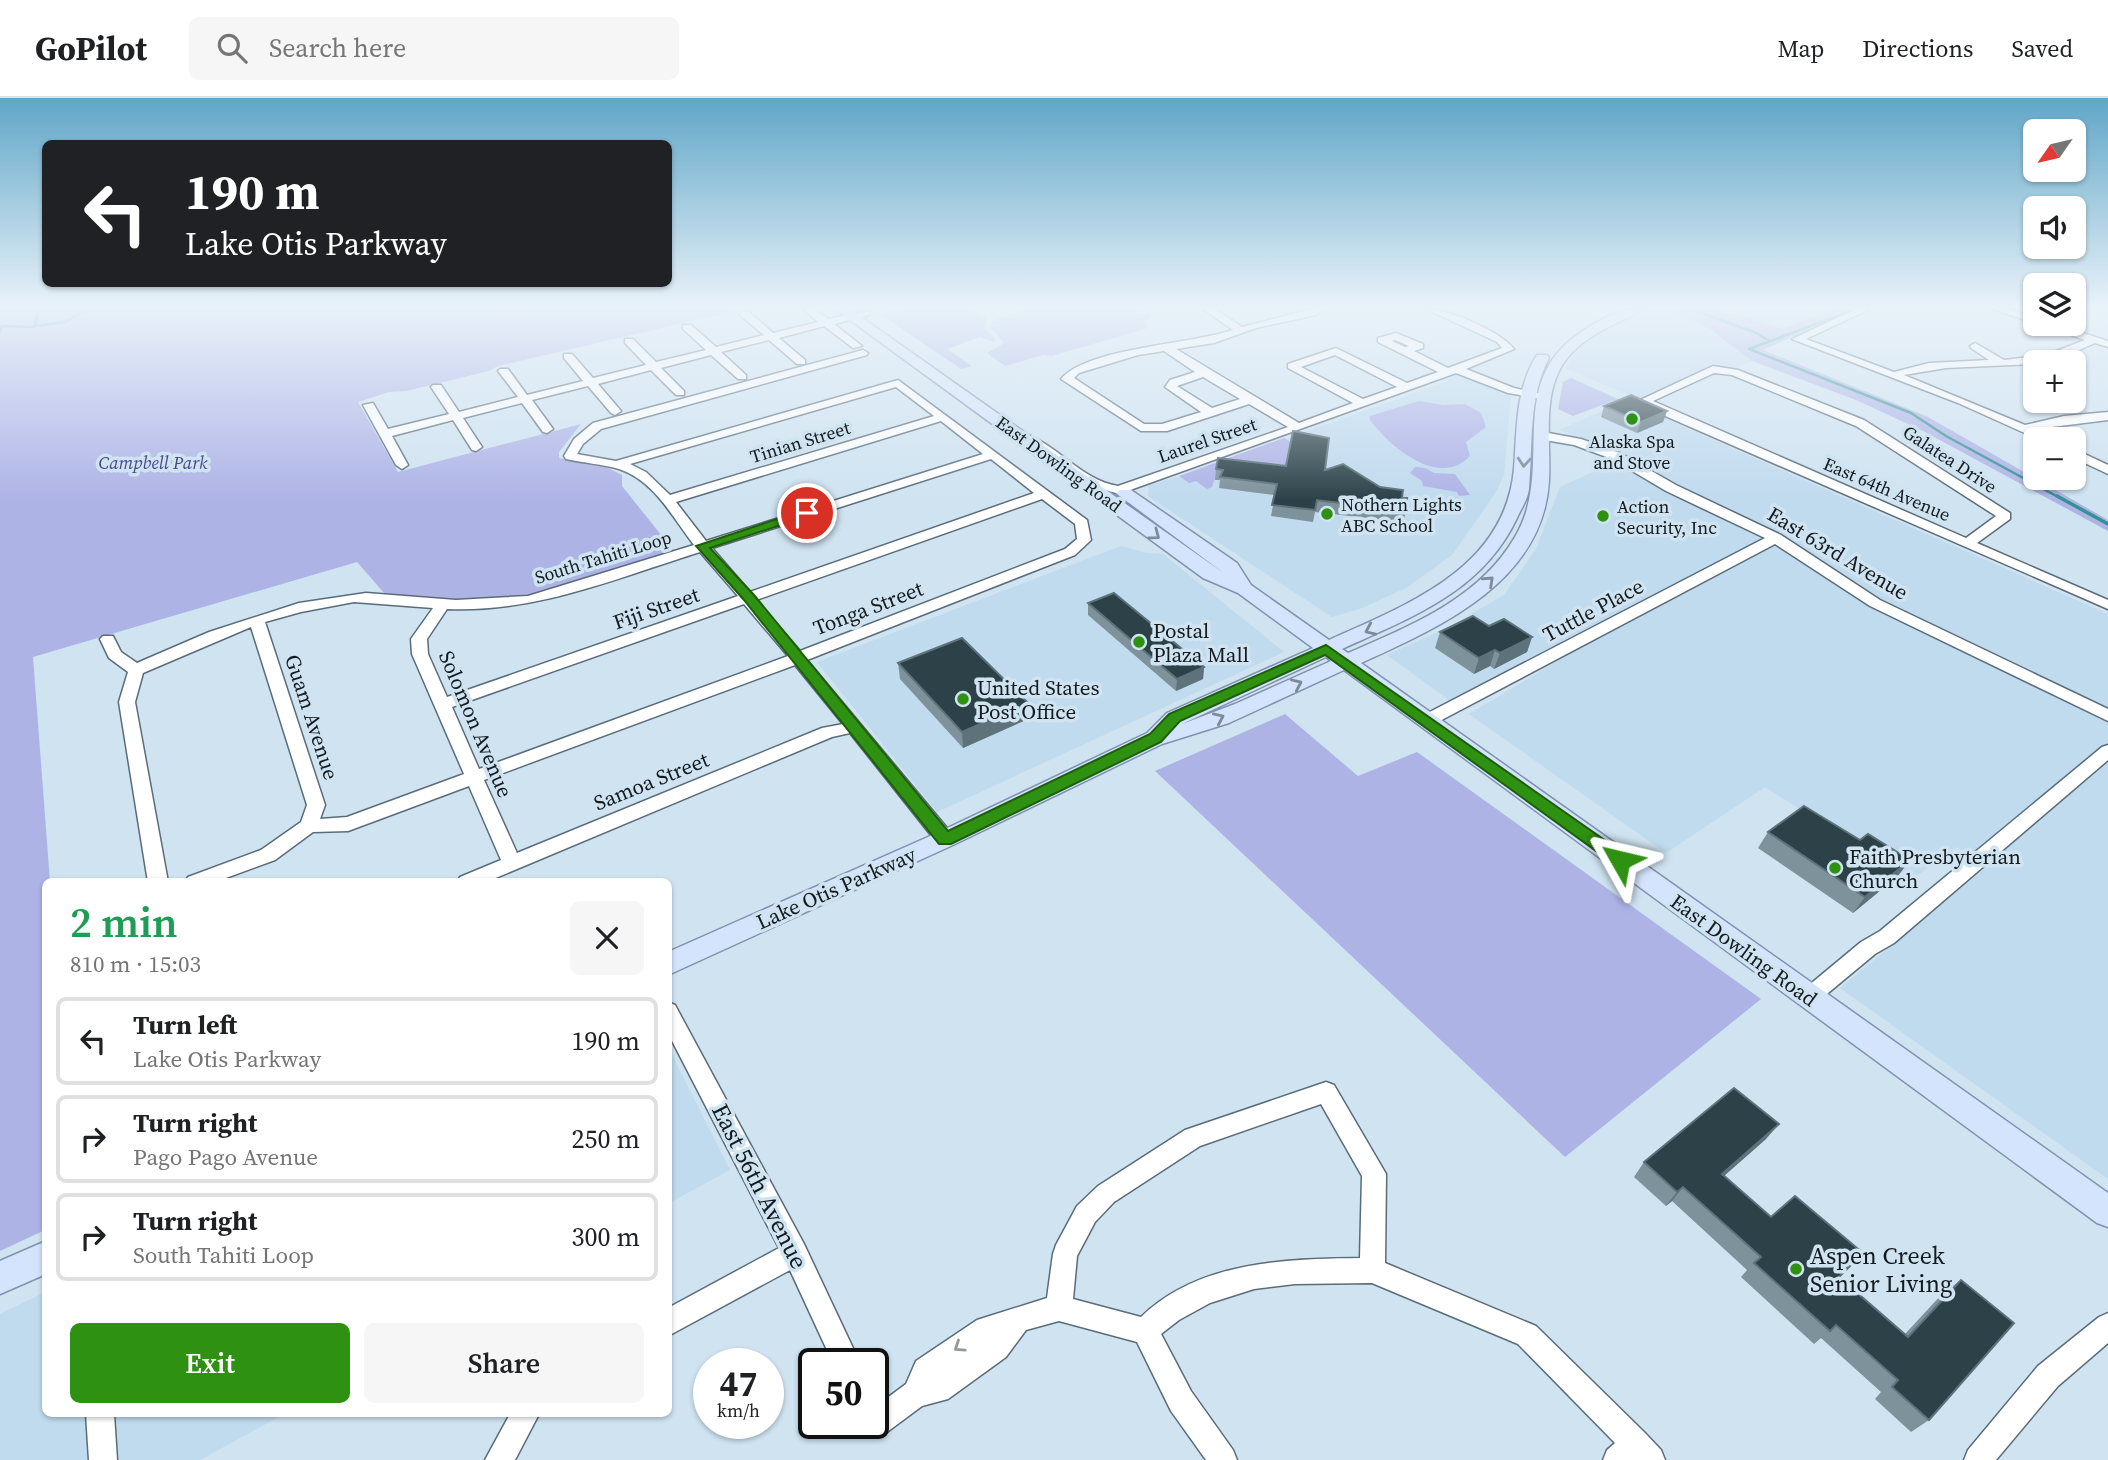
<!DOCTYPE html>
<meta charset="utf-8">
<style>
:root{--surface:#fff;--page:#f6f6f6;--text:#202124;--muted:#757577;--line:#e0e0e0;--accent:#2e9111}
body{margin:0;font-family:"Source Serif 4",serif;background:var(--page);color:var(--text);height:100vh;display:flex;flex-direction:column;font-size:26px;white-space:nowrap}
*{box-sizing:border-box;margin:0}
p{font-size:23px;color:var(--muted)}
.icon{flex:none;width:38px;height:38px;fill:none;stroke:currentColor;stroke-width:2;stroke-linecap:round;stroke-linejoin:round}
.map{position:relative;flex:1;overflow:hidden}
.drawer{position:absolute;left:42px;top:780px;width:630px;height:539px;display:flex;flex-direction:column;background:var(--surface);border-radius:10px;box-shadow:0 2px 5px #0004}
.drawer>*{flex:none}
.top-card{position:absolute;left:42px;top:42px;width:630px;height:147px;border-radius:10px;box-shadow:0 2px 5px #0004;background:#202124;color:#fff;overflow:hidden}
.needle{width:46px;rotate:236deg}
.fabs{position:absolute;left:2023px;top:21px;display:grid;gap:14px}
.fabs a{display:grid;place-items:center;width:63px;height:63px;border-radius:10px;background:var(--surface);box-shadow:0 2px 5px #0004;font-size:35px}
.speed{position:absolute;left:693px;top:1250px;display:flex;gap:14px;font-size:35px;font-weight:700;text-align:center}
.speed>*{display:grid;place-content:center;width:91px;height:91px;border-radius:50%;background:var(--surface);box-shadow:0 2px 5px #0004;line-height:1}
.speed small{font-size:18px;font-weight:400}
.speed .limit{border:4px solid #111;border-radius:10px;background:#fff;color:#111}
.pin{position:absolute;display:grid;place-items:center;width:60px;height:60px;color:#fff;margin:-30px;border:4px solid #fff;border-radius:50%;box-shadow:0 2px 7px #0007}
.me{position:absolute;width:77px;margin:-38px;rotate:307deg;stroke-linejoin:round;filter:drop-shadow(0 0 5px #0008)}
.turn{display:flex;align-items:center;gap:24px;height:147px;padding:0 28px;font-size:32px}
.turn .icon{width:91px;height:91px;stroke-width:2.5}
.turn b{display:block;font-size:49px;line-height:60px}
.round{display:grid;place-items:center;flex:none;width:74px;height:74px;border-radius:10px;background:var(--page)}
.headline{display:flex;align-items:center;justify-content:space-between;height:119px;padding:0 28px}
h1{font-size:42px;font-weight:600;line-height:52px;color:#1e9e55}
.button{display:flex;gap:14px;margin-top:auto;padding:14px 28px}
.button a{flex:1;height:80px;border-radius:10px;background:var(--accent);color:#fff;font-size:28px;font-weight:600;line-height:80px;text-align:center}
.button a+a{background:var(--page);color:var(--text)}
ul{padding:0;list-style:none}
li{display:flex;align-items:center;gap:21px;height:88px;margin:0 14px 10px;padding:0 14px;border:4px solid var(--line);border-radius:10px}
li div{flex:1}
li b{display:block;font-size:26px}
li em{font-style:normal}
header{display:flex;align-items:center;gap:42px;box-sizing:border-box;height:98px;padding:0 35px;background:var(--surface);border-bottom:2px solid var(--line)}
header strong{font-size:33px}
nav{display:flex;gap:38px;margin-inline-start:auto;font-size:24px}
.search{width:490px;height:63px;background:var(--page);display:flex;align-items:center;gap:18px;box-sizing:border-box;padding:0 24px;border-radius:10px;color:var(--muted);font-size:26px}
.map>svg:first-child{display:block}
.built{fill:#c0daee}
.green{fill:#aeb3e6}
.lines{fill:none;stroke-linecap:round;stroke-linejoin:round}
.stream-far1{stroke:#349196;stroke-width:2.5}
.stream{stroke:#349196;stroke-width:3.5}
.minor-casing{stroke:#5b6c79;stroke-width:3}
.major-casing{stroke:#7f92ae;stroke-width:3}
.minor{fill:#fff;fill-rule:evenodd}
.major{fill:#d5e4fd;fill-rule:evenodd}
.wall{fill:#7e929c}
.shaded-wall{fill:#5d727b}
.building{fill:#2c4148;stroke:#5d727b;stroke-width:2}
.oneway{stroke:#7e8a9a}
.oneway2{stroke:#95989b}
.route{fill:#2e9111;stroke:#1e5e0b;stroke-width:2}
.poi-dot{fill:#2e9111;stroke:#cfe3f1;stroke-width:2.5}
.labels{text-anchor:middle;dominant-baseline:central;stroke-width:7;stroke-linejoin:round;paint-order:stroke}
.far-street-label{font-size:18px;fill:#141b20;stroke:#cfe3f1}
.far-poi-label{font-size:18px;fill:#141b20;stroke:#cfe3f1;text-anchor:start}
.far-park-label{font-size:18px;font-style:italic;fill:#484891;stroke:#cfe3f1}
.street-label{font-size:21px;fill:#141b20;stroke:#cfe3f1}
.poi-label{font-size:21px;fill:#141b20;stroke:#cfe3f1;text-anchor:start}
.near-street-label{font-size:24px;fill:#141b20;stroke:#cfe3f1}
.near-poi-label{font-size:24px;fill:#141b20;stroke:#cfe3f1;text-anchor:start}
</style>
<header>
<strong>GoPilot</strong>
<div class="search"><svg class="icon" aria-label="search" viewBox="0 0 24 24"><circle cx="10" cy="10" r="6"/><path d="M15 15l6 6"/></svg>Search here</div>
<nav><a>Map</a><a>Directions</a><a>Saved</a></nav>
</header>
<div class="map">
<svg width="2108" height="1362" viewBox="0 0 2108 1362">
<rect width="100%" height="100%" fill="#cfe3f1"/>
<path class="built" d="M1651,211H1670L1710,231L1752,263L1647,305L1565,270L1585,245L1599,234Z
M1718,211H1847L1787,237Z
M1446,277H1457L1511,298L1504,377L1496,394L1452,457L1406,490L1362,510L1332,519L1148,398L1149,387L1178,379L1448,283Z
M1625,303L2108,516V1081L1840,890L1988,768L1957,749L1912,781L1765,689L1666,755L1469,616L1581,549L1569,542L1449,602L1387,557L1451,528L1504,497L1536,451L1560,389L1608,367L1622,357L1559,332Z
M1121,448L1147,455L1163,456L1284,554L937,714L817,564Z
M669,951L730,1072L669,1105H668Z
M45,1194L46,1316H284L200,1362H0V1216Z"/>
<path class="green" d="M0,211H743L498,268L489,273L406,293L389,294L358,304L398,374L581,326L559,354V360L606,369L622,377V388L674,453L526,500L448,505L385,496L357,464L33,559L50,784H46L45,1132L0,1153Z
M900,211H972L987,220L985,231L993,238L995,244L980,239L947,251L972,268L961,271L880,216Z
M1023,211H1146L1139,214L1152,217L1145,224L1148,230L1052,258L1043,257L1005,268L987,255L1004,245L991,230V224Z
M1670,211H1721L1782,231L1835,211H1854L1763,252L1928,319L2108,422V433L1923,333L1856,302L1752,263L1710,231Z
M1571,280L1618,301L1573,318L1558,311L1563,284Z
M1419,303L1443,307L1465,306L1481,315L1486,329L1466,344L1470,358C1439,391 1389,348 1370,322V318Z
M1284,340L1291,344L1284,379L1218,371L1212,389L1207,391L1196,383L1189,385L1179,378Z
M1415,369L1425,370L1434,375L1455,376L1470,397L1459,398L1457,394L1423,388L1422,383L1410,375Z
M1285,616L1358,678L1417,654L1761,901L1565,1059L1155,673Z"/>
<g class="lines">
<path class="stream-far1" d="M1690,211L1754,234L1770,243
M1856,211L1749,251L1911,315L1946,338L2060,400
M35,228L38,211
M0,233L2,228L29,229L65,224L81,214L131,211"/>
<path class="stream" d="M2057,398L2108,426"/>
<defs>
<path id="minor" d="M803,211H815L828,221L869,213V217L834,226L862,248L853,250L824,228L779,240L805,262V266H797L769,242L721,254L746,277V281H738L711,257L661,270L684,293V297H676L651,272L598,286L621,313L615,317L611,315L588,288L532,302L553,331L547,335L543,334L522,305L463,320L482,349L476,353L472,352L453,322L392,338L408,367L402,371L396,367L363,307L373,305L388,331L449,316L431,289L433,287H441L459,314L518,299L498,273L500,271H508L527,297L583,283L564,260V256H572L593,280L646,267L625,245V241H633L656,264L706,252L683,231V227H691L716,249L764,237L740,217V213H748L773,235L818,224Z
M1203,211H1215L1242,229L1311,211H1323L1316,217L1256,230L1214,245L1176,251L1299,325L1353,305L1288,270V266L1336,250L1407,285L1438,274L1378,244V240L1396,235L1423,246V250L1414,253L1448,270L1502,250L1497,244L1426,211C1449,211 1500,233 1514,251L1466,271L1514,290L1549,298L1543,301L1508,295L1456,275L1119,396L1089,387L1014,338L1020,334C1057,345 1080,382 1118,388L1288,329L1249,306L1167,333H1141L1061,281C1087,250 1192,246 1233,232ZM1395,242L1409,248L1405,249L1392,243ZM1164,253L1195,274L1170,282L1165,289L1201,314L1162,326H1144L1074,280L1079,275L1138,257ZM1335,257L1397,289L1363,301L1301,269ZM1203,279L1240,301L1212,310L1177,288Z
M1856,211H1870L1806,241L1894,274L1929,265L1989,262L1971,250L1970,248L1975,245L2004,262L2046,257L2085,242L2040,226H2055L2108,243V249L2095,245L2061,260L2035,266L1946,270L1904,277L2025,327L2064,318L2108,314V322L2036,331L2054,341H2038L1958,305L1792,241Z
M1994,211H2009L2035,220L2036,226Z
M863,252L868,255L867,257L601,331L583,346L577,356L616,363L898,282L1087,422L1091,442L1075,457L807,562L952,736L954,741L952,746H938L850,635L832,639L486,784H457L460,779L501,762L469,688L348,733L313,734L275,762L215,784H185L188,779L261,752L301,724L307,707L251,529L143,575L135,604L168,784H148L119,604L128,574L109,560L100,541L103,538H113L121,554L137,565L209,534L299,505L366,495L456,502L528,498L694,447C673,420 654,382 619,371C602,366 583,365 566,361L564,358L574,341L593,325ZM896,289L934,318L670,397L646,374L630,366ZM941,323L983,356L706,443L676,404ZM991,361L1034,395L750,494L712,450ZM1042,401L1075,426L1077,441L1065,451L800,553L756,502ZM700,454L738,498L447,599L428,556L427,541L447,511C536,515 617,480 700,454ZM354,504L433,510L411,541L412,556L464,676L347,719L320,721L325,707L265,524L301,514ZM744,506L788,558L479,671L452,609ZM795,567L843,626L822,630L517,755L484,682Z
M1713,268L1738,272L1864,322L2010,415V421L1977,445L2108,502V511L1647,310L1640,302ZM1714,275L1732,277L1856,328L1996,418L1966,440L1653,303Z
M1543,334L1581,341L1620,355L1676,387L1781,437L1880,502L2108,611V623L1870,508L1775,446L1434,626H1422L1420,622L1422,618L1765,440L1666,393L1612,361L1574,347L1539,341L1537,338Z
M2074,351L2108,367V376L2074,360Z
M2108,647V662L1894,845L1875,856L1816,905L1809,908L1802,905L1799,899L1802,893L1861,844L1880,833L2102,649Z
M668,904L675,907L804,1146L860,1265H833L790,1172L668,1238V1210L779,1150L668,935Z
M1326,984L1334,987L1386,1076L1385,1165L1536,1228L1645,1335L1661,1352L1665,1362H1603L1607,1352L1615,1345L1518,1246L1372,1185L1295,1186L1254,1191L1210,1205L1179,1222L1161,1236L1191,1293L1233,1352L1237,1362H1206L1171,1313L1137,1244L1059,1223L1026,1232L1006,1259L948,1301L922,1308L887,1334L877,1338L867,1334L862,1325H873V1303L879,1306L906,1286L916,1263L977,1222L1047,1200L1053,1156L1056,1147L1077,1108L1098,1088L1185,1032ZM1321,1006L1362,1078L1360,1160C1285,1161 1199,1163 1141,1219L1073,1201L1077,1158L1095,1124L1114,1104L1200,1048Z
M2108,1215V1245L2058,1288L1996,1362H1964L1968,1352L2038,1268L2099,1219Z
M86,1316H114L117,1362H89Z
M510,1316H539L515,1362H485Z"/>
<path id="major" d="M835,211H850L1225,476L1117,396L1119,392H1131L1237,465L1251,487L1329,542C1409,506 1505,470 1514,371C1517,332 1515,291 1537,257H1547L1549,260C1528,300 1533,346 1529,391C1528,401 1521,411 1517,420C1482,494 1412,519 1342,551L1348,555C1410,528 1479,501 1515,439C1557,368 1501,285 1584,232C1603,220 1620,211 1642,211C1635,218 1624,221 1615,226C1593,236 1570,251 1559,273C1543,305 1551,348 1549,383C1543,484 1440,529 1361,565L2108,1095V1129L2097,1125L1344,572L1229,625L1162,646L953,747L668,877V854L937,735L1147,635L1167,615L1313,550L1238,495L1203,480ZM1326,559L1331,563L1235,606L1182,626Z
M46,1143V1176L0,1196V1163Z"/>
</defs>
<use href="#minor" class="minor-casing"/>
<use href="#major" class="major-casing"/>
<use href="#minor" class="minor"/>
<use href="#major" class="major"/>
</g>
<path class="wall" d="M1604,308L1667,313L1663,324L1637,335L1601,319Z
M1216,371L1325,372L1380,389L1402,400L1406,413L1403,424L1315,414L1313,424L1271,418L1275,397L1219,390L1220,382H1215Z
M1088,505L1204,569L1203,581L1176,593L1088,517Z
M1440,534L1532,539L1527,554L1494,571L1490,568L1474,576L1435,550Z
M898,565L1028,605V621L963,650L900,581Z
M1768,734L1898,778L1853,815L1758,750Z
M1766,1041L1724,1078L1905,1236L1943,1195L1961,1182L1929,1322L1911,1334L1875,1301L1881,1294L1821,1240L1814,1246L1741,1179L1747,1172L1672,1103L1666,1108L1634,1079L1644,1064Z"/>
<path class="shaded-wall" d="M1667,313L1663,324L1637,335L1641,324Z
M1532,539L1527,554L1494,571L1500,555Z
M1495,552L1490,568L1474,576L1479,560Z
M1204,569L1203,581L1176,593L1177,581Z
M1028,605V621L963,650L962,634Z
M1910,762L1898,778L1853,815L1865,799Z
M1779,1026L1766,1041L1709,1091L1722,1076Z
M1683,1089L1672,1103L1666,1108L1677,1094Z"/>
<path class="building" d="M1631,297L1667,313L1641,324L1604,308Z
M1293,333L1329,340L1325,372L1343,366L1380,389L1403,392L1402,400H1407L1406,413L1317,402L1315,412L1272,407L1277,386L1220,379L1223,372L1216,371L1218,360L1286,368Z
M1114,495L1204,569L1177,581L1088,505Z
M1473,518L1489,528L1504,521L1532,539L1500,555L1495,552L1479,560L1440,534Z
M962,540L1028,605L962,634L898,565Z
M1804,708L1860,742L1868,736L1910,762L1865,799L1768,734Z
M1734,990L1779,1026L1722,1076L1771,1119L1795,1098L1863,1155L1839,1179L1908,1239L1961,1182L2014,1225L1929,1322L1892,1289L1898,1282L1836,1227L1830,1233L1754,1165L1761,1159L1683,1089L1677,1094L1644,1064Z"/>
<defs><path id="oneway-chevron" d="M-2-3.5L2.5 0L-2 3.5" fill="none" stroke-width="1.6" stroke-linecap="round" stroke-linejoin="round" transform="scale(1.75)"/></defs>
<g class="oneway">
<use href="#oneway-chevron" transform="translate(1524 364) rotate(94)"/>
<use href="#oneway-chevron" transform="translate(1155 437) rotate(37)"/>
<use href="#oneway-chevron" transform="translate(1489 483) rotate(-43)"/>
<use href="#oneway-chevron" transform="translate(1370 532) rotate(156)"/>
<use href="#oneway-chevron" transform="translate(1297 586) rotate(-24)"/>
<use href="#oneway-chevron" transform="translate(1219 620) rotate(-24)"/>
</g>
<use class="oneway2" href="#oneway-chevron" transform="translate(959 1249) rotate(146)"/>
<linearGradient id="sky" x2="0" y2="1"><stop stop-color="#60a6c7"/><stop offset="0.52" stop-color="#e9f2f9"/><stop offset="1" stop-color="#e9f2f9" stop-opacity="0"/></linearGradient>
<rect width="2108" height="402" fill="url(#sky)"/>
<path class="route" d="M807,411L812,412V417L710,450L754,497L948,733L1150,636L1169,616L1326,547L1626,757L1629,762L1626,766H1614L1325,557L1180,623L1161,644L951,746H939L744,502L696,448Z"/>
<g class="poi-dot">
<circle cx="1632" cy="321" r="7"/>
<circle cx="1327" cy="416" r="7"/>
<circle cx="1603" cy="418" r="7"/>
<circle cx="1139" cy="544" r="7"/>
<circle cx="963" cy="601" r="7"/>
<circle cx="1835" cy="770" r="7"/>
<circle cx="1796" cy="1171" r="7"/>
</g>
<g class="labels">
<g class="far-street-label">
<text transform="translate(1207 342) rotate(-19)">Laurel Street</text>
<text transform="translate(800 344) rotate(-17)">Tinian Street</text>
<text transform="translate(1950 361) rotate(33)">Galatea Drive</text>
<text transform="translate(1059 366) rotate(36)">East Dowling Road</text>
<text transform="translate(1887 391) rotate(23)">East 64th Avenue</text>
<text transform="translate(603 459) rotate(-17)">South Tahiti Loop</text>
</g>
<g class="far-poi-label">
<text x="1632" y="343" text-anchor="middle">Alaska Spa<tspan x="1632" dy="21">and Stove</tspan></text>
<text x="1341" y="406">Nothern Lights<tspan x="1341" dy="21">ABC School</tspan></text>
<text x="1617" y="408">Action<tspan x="1617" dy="21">Security, Inc</tspan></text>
</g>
<g class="far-park-label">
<text x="153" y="364">Campbell Park</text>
</g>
<g class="street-label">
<text transform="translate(1838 455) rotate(31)">East 63rd Avenue</text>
<text transform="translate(656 510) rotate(-19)">Fiji Street</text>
<text transform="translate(868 510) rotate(-21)">Tonga Street</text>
<text transform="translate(1593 512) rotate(-28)">Tuttle Place</text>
<text transform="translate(312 619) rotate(72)">Guam Avenue</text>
<text transform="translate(476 626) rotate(67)">Solomon Avenue</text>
<text transform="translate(651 683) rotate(-22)">Samoa Street</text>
<text transform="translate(836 790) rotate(-24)">Lake Otis Parkway</text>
<text transform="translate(1744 852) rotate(36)">East Dowling Road</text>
</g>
<g class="poi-label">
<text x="1153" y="532">Postal<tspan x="1153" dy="24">Plaza Mall</tspan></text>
<text x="977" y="589">United States<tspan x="977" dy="24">Post Office</tspan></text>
<text x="1849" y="758">Faith Presbyterian<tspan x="1849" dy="24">Church</tspan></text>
</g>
<g class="near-street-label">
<text transform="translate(760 1088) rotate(63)">East 56th Avenue</text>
</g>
<g class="near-poi-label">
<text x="1810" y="1157">Aspen Creek<tspan x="1810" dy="28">Senior Living</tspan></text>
</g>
</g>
</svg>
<div class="fabs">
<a><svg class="needle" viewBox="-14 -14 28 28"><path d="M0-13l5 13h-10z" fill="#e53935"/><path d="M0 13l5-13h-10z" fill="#757577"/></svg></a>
<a><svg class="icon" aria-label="sound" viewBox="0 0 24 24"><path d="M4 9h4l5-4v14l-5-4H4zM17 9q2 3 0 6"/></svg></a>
<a><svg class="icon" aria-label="layers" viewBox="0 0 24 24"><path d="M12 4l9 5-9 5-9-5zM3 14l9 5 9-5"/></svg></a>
<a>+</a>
<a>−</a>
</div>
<div class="speed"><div>47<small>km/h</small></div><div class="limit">50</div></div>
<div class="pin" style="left:807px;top:415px;background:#d93025"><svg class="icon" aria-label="arrive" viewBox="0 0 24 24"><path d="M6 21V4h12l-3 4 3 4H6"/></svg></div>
<svg class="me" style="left:1620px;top:762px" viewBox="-20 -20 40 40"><path d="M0-17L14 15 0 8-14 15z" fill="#2e9111" stroke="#fff" stroke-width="4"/></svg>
<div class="top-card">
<div class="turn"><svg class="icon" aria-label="left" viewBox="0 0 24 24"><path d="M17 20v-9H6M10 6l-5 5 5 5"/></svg><div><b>190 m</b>Lake Otis Parkway</div></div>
</div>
<section class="drawer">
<div class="headline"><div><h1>2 min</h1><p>810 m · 15:03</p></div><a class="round"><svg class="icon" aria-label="close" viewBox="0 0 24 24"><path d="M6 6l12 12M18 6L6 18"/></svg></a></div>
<ul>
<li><svg class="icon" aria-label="left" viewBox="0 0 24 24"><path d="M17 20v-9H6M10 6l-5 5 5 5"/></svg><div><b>Turn left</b><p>Lake Otis Parkway</p></div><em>190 m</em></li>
<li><svg class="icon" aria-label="right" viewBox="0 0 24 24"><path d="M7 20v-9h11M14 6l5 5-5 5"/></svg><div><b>Turn right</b><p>Pago Pago Avenue</p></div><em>250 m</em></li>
<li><svg class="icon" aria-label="right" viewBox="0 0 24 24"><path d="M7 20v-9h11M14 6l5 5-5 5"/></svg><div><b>Turn right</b><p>South Tahiti Loop</p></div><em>300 m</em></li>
</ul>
<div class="button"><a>Exit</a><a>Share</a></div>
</section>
</div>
